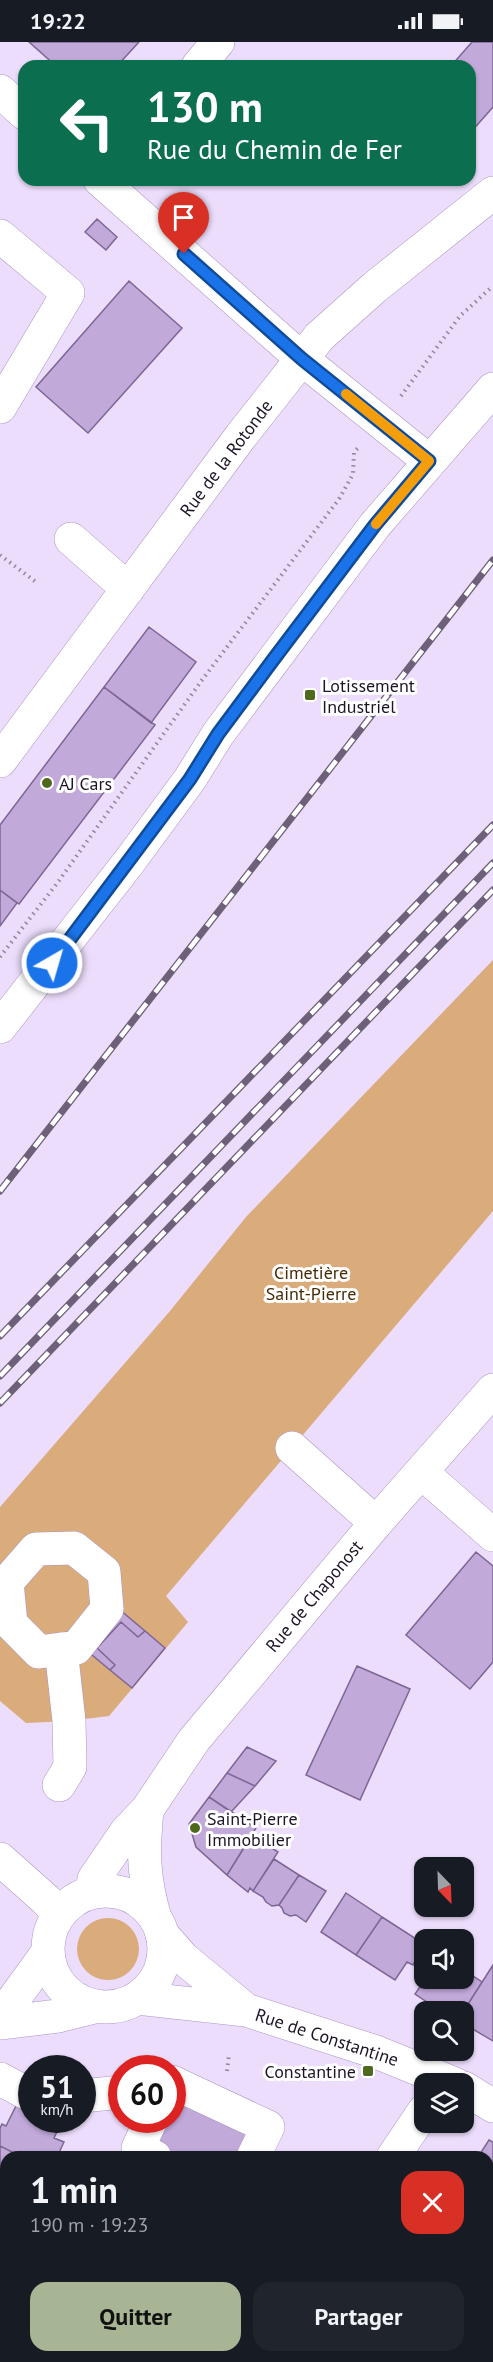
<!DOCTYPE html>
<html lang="fr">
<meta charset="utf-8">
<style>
:root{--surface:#171b24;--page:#20242c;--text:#f1f3f6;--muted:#9ea1a6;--accent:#a8b594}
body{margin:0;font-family:"PT Sans",sans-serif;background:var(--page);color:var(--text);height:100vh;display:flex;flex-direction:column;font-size:22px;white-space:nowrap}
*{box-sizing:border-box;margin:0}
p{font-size:20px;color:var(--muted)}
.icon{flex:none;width:33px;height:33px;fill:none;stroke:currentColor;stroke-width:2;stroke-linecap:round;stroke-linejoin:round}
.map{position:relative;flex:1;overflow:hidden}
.details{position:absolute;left:0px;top:2109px;width:494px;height:212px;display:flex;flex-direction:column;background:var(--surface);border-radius:18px 18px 0 0;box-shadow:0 2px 4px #0004}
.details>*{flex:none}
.banner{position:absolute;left:18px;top:18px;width:458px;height:126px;border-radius:18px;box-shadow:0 2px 4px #0004;background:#0b6e4f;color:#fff;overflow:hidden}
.needle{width:39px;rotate:157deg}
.tools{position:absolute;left:414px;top:1815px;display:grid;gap:12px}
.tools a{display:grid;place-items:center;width:60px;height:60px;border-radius:12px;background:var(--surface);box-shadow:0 2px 4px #0004;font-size:30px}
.speed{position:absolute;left:18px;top:2013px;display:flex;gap:12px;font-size:30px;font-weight:700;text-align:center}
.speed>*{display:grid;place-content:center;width:78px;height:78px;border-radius:50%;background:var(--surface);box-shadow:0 2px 4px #0004;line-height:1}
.speed small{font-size:15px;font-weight:400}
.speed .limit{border:9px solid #d22;background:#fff;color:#111}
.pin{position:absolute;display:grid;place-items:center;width:51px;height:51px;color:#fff;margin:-62px -26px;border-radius:50% 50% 50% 0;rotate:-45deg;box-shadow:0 0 6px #0007}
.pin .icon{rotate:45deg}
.me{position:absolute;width:66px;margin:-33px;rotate:38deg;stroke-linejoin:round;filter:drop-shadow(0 0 4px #0008)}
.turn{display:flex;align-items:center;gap:21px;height:126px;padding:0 30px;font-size:27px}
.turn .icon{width:78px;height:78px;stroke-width:2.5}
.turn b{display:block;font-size:42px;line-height:51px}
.round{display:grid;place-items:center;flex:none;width:63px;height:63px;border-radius:18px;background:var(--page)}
.summary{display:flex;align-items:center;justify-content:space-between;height:102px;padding:0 30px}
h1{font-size:36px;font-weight:800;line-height:45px}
.action{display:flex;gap:12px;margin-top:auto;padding:12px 30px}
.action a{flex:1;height:69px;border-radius:18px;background:var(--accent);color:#111;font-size:24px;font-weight:800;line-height:69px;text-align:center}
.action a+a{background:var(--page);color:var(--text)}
.status{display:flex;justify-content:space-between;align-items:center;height:42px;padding:0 30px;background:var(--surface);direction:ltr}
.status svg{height:16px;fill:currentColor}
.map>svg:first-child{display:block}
.green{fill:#daab7b}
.building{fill:#c1a9da;stroke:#7d6694;stroke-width:1.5}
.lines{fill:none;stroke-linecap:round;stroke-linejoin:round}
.minor-casing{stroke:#ab94c4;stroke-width:34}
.major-casing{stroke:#ab94c4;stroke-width:34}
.path{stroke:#92859e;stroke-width:4;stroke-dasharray:1.5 4.5;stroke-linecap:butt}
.minor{stroke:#fff;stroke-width:33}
.major{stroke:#fff;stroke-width:33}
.rail-casing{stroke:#6c6178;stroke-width:7}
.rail{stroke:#fff;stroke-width:4.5;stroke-dasharray:14;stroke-linecap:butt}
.route-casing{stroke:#114b97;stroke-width:15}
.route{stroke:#1a73e8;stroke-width:10}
.slow{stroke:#f59e0b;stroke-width:10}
.poi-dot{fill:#4e691c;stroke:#fff;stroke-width:2}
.labels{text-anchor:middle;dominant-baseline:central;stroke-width:6;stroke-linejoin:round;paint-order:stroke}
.street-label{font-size:18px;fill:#1d1426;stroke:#fff}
.poi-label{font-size:18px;fill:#1d1426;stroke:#fff;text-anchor:start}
.park-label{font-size:18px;fill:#472a06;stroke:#fff}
</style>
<div class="status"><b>19:22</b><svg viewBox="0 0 49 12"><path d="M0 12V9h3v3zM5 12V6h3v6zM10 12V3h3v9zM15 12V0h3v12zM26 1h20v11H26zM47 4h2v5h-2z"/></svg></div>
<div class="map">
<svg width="493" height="2320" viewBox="0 0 493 2320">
<rect width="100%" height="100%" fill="#ecddfc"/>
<path class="green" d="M493,918V1169L166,1554L188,1580L109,1674L69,1679L26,1681L0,1659V1465L170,1269L246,1175Z
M77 1907a31 31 0 1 1 62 0a31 31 0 1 1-62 0Z"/>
<path class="building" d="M29,0H139L117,24H56Z
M472,0H493V65L470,91V24H451Z
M97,177L117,195L106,208L85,190Z
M129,239L182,286L88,391L36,345Z
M149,585L196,620L151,681L104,645Z
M104,645L155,683L19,862L0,848V783Z
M0,848L17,861L0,884Z
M476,1510L493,1524V1620L470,1647L406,1593Z
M120,1568L145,1589L138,1595L121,1580L97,1606L115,1623L110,1628L86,1608Z
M121,1580L138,1595L145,1589L165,1606L132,1646L110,1628L115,1623L97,1606Z
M357,1624L410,1647L360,1758L306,1733Z
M247,1705L276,1719L255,1744L227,1731Z
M227,1731L255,1744L231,1770L209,1755Z
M209,1755L256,1786L227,1833L196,1805L189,1782Z
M252,1793L278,1810L253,1849L250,1846L248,1850L227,1833Z
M274,1817L299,1833L279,1863L272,1864L266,1860L263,1855L253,1849Z
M299,1833L326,1849L306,1880L296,1873L290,1874L284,1871L282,1866L279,1863Z
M346,1851L382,1875L356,1913L321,1890Z
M382,1875L424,1902L413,1923L407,1920L395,1938L356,1913Z
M493,1923V1999L464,1982L463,1970Z
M464,1928L482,1940L463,1970H442L415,1952L426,1936H464Z
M172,2052L256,2085L241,2115H174L148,2103L160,2078H172Z
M17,2062L32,2069V2078H50L60,2083L54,2096L64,2100L57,2115H22L0,2104V2086L2,2082L6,2084Z
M489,2098L493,2100V2153L488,2151V2115H478Z
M0,2104L22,2115H6V2142L0,2139Z"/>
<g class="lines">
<defs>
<path id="minor" d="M198,24L218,0
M0,49L24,71
M100,138L302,317L429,419
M0,194L68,251L0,365
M71,497L128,547
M0,719L241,394L319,295L375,245L493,151
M292,1406L376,1481
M421,1430L493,1493
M59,1743L70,1725L69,1679L61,1607L39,1610L11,1582L7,1540L36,1507L74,1506L104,1530L107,1567L76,1606L61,1607
M0,1817L45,1857L59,1872
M162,1892L183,1916L246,1968
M137,1956L246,1968L376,2010L455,2042
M0,2037L32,2054
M172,2040L268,2085L253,2115
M464,2046L493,2064
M82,2054L122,2050
M151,2078L138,2106L155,2115
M393,2115L424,2069"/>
<path id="major" d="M0,985L129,820L190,737L218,692L375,483L493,347
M147,1768C143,1810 143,1835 155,1876
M48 1907a58 58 0 1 1 116 0a58 58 0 1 1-116 0Z
M92,1850L94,1837L126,1790L147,1768L194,1698L376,1481L493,1348
M0,1976L48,1910
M0,1981L58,1974L98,1964"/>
</defs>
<use href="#minor" class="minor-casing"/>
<use href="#major" class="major-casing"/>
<path class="path" d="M401,354L460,274L493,244
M0,513L36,540
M0,915L58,840L202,638L339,457L353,432L354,410L360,404
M227,2029L229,2013"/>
<use href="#minor" class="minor"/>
<use href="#major" class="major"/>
<defs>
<path id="rail" d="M0,1149L493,518
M0,1294L493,783
M0,1334L493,821
M0,1361L493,848"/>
</defs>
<use href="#rail" class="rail-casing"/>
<use href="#rail" class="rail"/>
</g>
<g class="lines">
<defs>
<path id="route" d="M52,921L190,737L218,692L273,618L375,483L429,419L302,317L184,212"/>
</defs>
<use href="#route" class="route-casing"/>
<use href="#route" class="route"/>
<path class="slow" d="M346,352L429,419L376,482"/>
</g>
<g class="poi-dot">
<rect x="304" y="647" width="12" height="12" rx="3"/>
<circle cx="47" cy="741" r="6"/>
<circle cx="195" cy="1786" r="6"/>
<rect x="362" y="2023" width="12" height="12" rx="3"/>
</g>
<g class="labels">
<g class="street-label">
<text transform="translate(226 416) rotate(-53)">Rue de la Rotonde</text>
<text transform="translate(314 1554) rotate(-50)">Rue de Chaponost</text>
<text transform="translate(327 1995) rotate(18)">Rue de Constantine</text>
</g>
<g class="poi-label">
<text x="322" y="643">Lotissement<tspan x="322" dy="21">Industriel</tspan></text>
<text x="59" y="741">AJ Cars</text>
<text x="207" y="1776">Saint-Pierre<tspan x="207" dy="21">Immobilier</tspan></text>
<text x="356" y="2029" text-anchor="end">Constantine</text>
</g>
<g class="park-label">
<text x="311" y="1230">Cimetière<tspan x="311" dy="21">Saint-Pierre</tspan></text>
</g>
</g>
</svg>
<div class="tools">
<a><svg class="needle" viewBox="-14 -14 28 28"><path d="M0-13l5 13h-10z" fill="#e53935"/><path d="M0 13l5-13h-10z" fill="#9ea1a6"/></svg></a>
<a><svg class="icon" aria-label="sound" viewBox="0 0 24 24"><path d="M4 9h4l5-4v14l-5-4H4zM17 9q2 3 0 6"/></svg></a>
<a><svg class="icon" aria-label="search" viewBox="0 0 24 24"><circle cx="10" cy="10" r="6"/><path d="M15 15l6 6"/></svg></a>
<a><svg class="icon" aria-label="layers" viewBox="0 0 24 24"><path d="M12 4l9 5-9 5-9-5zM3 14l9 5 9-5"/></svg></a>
</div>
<div class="speed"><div>51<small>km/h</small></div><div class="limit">60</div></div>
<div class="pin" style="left:184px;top:212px;background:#d93025"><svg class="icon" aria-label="arrive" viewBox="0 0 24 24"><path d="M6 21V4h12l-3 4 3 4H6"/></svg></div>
<svg class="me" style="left:52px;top:921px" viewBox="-20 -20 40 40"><circle r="17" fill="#1a73e8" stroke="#fff" stroke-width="3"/><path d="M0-11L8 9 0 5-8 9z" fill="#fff"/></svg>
<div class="banner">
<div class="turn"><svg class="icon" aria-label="left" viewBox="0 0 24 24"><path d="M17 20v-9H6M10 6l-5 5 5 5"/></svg><div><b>130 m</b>Rue du Chemin de Fer</div></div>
</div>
<section class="details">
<div class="summary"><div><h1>1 min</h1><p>190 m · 19:23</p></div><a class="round" style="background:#d93025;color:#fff"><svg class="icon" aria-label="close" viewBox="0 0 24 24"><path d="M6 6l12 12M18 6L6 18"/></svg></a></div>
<div class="action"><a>Quitter</a><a>Partager</a></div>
</section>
</div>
